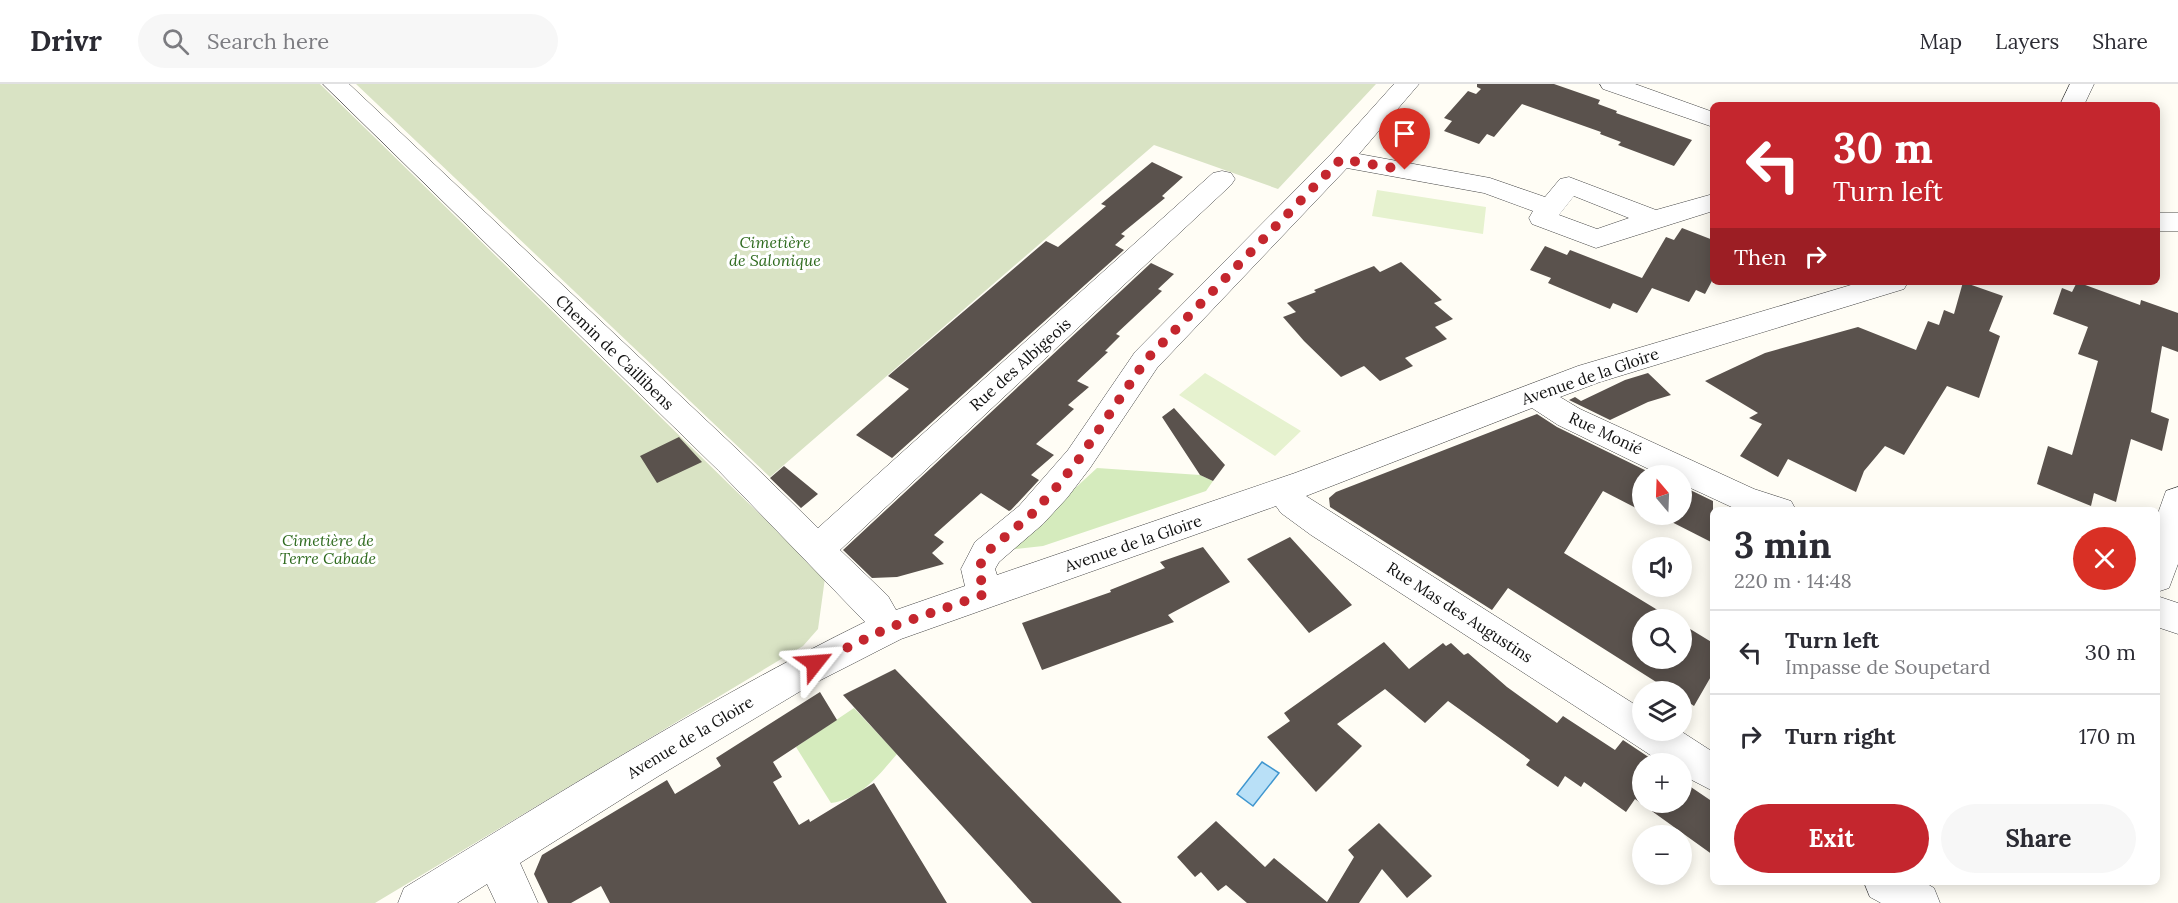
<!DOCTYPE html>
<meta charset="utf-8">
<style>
:root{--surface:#fff;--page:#f7f7f7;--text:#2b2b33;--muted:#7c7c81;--line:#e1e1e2;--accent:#c4262e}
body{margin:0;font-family:Lora,serif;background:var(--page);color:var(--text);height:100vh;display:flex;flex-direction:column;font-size:22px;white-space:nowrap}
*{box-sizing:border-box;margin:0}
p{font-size:20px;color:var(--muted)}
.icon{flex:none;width:33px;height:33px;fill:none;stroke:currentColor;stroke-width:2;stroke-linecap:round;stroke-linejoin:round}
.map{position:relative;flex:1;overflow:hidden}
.drawer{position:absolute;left:1710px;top:423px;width:450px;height:378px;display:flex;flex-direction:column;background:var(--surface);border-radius:9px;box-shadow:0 3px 15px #0003}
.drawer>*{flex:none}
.top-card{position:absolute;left:1710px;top:18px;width:450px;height:183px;border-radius:9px;box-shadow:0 3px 15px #0003;background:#c4262e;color:#fff;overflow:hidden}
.needle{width:39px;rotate:341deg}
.buttons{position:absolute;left:1632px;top:381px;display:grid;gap:12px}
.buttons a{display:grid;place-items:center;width:60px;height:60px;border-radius:50%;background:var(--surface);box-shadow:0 3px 15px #0003;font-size:30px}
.pin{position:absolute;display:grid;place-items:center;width:51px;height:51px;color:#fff;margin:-62px -26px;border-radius:50% 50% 50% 0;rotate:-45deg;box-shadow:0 0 6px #0007}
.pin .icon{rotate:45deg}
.me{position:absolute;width:66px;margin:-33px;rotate:62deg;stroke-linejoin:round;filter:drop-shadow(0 0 4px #0008)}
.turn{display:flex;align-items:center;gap:21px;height:126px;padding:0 24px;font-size:27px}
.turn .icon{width:78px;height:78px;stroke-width:2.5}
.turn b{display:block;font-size:42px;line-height:51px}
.then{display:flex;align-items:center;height:57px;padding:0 24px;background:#0003;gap:12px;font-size:22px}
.round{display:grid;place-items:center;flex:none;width:63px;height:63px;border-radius:32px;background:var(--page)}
.overview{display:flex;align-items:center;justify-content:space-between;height:102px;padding:0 24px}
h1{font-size:36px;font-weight:700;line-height:45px}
.primary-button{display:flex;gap:12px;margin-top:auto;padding:12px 24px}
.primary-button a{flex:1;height:69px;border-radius:36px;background:var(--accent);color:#fff;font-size:24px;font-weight:700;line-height:69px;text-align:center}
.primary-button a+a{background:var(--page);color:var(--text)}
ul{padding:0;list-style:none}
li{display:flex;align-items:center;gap:18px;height:84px;padding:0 24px;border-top:2px solid var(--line)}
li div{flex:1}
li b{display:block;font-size:22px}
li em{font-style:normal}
header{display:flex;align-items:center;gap:36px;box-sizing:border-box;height:84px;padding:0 30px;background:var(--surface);border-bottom:2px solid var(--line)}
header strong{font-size:28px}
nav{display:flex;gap:33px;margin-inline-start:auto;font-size:21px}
.search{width:420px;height:54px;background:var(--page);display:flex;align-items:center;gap:15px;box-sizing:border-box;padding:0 21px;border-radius:33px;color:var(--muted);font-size:22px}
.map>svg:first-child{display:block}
.green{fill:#d5ebbd}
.cemetery{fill:#d9e3c4}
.pitch{fill:#e6f2cf}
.water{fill:#b9e0f7;stroke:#3f96cf;stroke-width:1.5}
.building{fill:#5a524d}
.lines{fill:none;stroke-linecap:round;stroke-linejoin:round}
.minor-casing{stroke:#444;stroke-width:1}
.minor{fill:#fff;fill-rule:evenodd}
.route{stroke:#c4262e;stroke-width:10;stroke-dasharray:0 18}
.labels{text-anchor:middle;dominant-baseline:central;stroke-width:6;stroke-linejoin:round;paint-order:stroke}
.park-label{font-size:16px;font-style:italic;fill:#2f6b1f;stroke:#fff}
.street-label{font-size:16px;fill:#111;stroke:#fff}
</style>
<header>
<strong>Drivr</strong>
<div class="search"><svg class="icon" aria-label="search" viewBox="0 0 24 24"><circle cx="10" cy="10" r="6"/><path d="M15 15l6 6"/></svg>Search here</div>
<nav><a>Map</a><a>Layers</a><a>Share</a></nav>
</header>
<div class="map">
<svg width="2178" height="819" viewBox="0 0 2178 819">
<rect width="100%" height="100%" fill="#fffdf5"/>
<path class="green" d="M1097,384L1200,391L1213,397L1206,407L1043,462L1008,466Z
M854,624L897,670C878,692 861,715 831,719L796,663Z"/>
<path class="cemetery" d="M0,0H320L825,494L818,545L803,562L375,819H0Z
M356,0H1376L1278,105L1154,61L770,393Z"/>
<path class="pitch" d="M1377,106L1486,123L1483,150L1372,132Z
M1205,289L1301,347L1275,372L1179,311Z"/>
<path class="water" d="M1262,678L1279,689L1253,722L1237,710Z"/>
<path class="building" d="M1477,0H1554L1600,16L1598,20L1617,27L1616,29L1692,56L1674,82L1618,61L1621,58L1600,50L1601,48L1522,20L1494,53L1487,50L1479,60L1444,47L1452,37L1444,34L1468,7L1476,10L1481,5L1477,3Z
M1152,78L1183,93L1162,112L1165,114L1121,150L1125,152L1115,161L1124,166L892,374L856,351L909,305L888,292L1046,157L1058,163L1106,122L1101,120Z
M1682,144L1713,156V195L1705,210L1696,206L1689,218L1652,204L1637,229L1613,219L1610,225L1548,199L1551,194L1530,186L1545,162L1567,171L1570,166L1642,194L1666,153L1674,156Z
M1401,178L1442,216L1434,219L1453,235L1435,243L1447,255L1405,274L1413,282L1380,297L1364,282L1341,293L1304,257L1283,233L1296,228L1287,219L1316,208L1314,206L1374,182L1380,188Z
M1151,179L1174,190L1158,205L1162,207L1116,250L1120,252L1105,267L1108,268L1077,297L1089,303L1068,321L1074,325L1036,360L1054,371L1031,391L1039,396L1011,426L1009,427L981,409L934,451L944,458L932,469L944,480L897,493L872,494L843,466Z
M1963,198L2003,212L1989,247L2000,252L1979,314L1947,302L1904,371L1885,362L1864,387L1856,408L1788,375L1778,393L1740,372L1762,340L1749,334L1758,329L1705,297L1765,269L1858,243L1916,266L1928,237L1939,241L1944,226L1954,230Z
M2077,198L2140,221L2141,216L2178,229V268L2162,262L2151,328L2169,335L2162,367L2131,355L2116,418L2094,409L2091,422L2037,400L2048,362L2072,371L2098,277L2078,270L2088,243L2053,230L2062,204L2072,208Z
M1648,289L1671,311L1648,318L1610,336L1569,316L1575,313L1581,317L1625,296Z
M1174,324L1225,381L1213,397L1200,391L1162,333Z
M1537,330L1557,343L1657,392H1642V424L1638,422L1636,424L1603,407L1564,469L1674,536H1642V574H1682V540L1713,559V589L1694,622L1682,614V608H1672L1508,504L1492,526L1330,423L1329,414L1336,408Z
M679,353L702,378L657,399L640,372Z
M784,382L818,410L801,424L770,394Z
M1682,402L1713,417V459L1656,430H1682Z
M1290,453L1352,521L1309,549L1247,475Z
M1203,463L1230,498L1168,531L1174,538L1042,586L1022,539L1111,508L1110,506L1165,484L1160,478Z
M1384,558L1409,585L1443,559L1446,562L1451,559L1464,571L1468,569L1507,603L1557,639L1563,632L1615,666L1623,656L1659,680H1642V718H1682V697L1713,718V771L1635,715L1626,728L1584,698L1581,703L1565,692L1558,703L1526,681L1530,676L1448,617L1425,639L1385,605L1337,640L1362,662L1316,708L1267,653L1290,637L1284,629Z
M895,585L1122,819H1032L843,611Z
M820,608L837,636L773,678L782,693L773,698L799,741L809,735L810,738L874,699L947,819H610L601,802L571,819H548L534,790L542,771L667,696L675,710L721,682L716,674Z
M1216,737L1265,783L1274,774L1327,818L1354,773L1348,766L1379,739L1432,792L1407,814L1382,785L1359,819H1247L1226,801L1218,807L1201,788L1195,793L1177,773Z"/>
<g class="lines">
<defs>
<path id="minor" d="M323,0H349L741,369L818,444L1213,89L1222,87L1231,89L1235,95L1231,101L840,466L888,512L896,526L965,502L961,485L975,458L1019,422L1068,366L1135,268L1332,69L1394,0H1419L1359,70L1490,94L1545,113L1560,95L1569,93L1656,126L1713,110V127L1596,164L1532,140L1529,134L1533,127L1484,109L1347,84L1157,284L1090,384L1067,414L1043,440L999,478L995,485L997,491L1295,389L1578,282L1861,198H1908L1904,205L1600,298L1560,313L1580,325L1754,405L1791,417L1796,426H1738L1682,400V392H1663L1558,341L1532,324L1306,412L1642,625V646H1679L1713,668V707L1682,691V680H1664L1629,657L1311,451L1281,429L1276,422L901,555L809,602L657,693L520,779L538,819H496L487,800L457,819H398L404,804C555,712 706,616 865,538L719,387ZM1574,112L1629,134L1597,145L1559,131Z
M1600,0H1635L1713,28V43L1603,5Z
M2070,0H2094L2084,21H2060Z
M2157,129H2178V147H2157Z
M2178,403V480L2169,504L2157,508V432L2166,407Z
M2157,512L2178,519V550L2157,543Z
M1864,798H1924L1934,804L1940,819H1881L1870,813Z"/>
</defs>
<use href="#minor" class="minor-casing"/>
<use href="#minor" class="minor"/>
</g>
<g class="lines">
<path class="route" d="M815,579L888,544L985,510L978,485L987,468L1031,431L1055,405L1079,375L1146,276L1341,75L1405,86"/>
</g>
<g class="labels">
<g class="park-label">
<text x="775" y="158">Cimetière<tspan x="775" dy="18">de Salonique</tspan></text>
<text x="328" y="456">Cimetière de<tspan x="328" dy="18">Terre Cabade</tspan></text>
</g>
<g class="street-label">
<text transform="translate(615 268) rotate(44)">Chemin de Caillibens</text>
<text transform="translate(1020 280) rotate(-42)">Rue des Albigeois</text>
<text transform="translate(1590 292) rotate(-19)">Avenue de la Gloire</text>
<text transform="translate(1606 349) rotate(25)">Rue Monié</text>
<text transform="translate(1133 459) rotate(-19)">Avenue de la Gloire</text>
<text transform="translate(1460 528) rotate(33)">Rue Mas des Augustins</text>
<text transform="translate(690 653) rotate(-31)">Avenue de la Gloire</text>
</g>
</g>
</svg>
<div class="buttons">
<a><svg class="needle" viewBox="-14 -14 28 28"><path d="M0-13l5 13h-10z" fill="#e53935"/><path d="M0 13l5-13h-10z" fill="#7c7c81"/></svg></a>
<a><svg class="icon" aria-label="sound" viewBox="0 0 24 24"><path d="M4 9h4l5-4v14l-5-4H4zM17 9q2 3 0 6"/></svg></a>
<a><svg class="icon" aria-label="search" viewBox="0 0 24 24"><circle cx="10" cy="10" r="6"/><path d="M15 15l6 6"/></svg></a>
<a><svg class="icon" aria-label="layers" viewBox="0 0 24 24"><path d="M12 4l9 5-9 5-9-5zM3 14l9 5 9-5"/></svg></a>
<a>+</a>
<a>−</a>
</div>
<div class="pin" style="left:1405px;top:86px;background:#d93025"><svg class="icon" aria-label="arrive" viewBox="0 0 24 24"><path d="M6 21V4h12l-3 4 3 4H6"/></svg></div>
<svg class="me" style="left:815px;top:579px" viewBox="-20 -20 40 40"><path d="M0-17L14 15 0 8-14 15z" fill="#c4262e" stroke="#fff" stroke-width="4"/></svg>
<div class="top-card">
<div class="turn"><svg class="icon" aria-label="left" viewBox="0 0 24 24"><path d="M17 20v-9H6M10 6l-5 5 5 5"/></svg><div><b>30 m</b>Turn left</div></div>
<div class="then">Then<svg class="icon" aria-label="right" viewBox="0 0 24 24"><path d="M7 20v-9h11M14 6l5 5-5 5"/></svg></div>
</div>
<section class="drawer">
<div class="overview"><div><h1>3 min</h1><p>220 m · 14:48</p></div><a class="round" style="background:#d93025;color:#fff"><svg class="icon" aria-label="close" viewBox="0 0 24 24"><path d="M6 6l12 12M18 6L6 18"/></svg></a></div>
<ul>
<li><svg class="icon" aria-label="left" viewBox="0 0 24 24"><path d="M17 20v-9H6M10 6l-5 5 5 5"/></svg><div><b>Turn left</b><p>Impasse de Soupetard</p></div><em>30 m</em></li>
<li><svg class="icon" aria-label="right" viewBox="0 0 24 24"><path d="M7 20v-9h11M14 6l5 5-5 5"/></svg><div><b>Turn right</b></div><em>170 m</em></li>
</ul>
<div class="primary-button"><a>Exit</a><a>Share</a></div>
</section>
</div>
